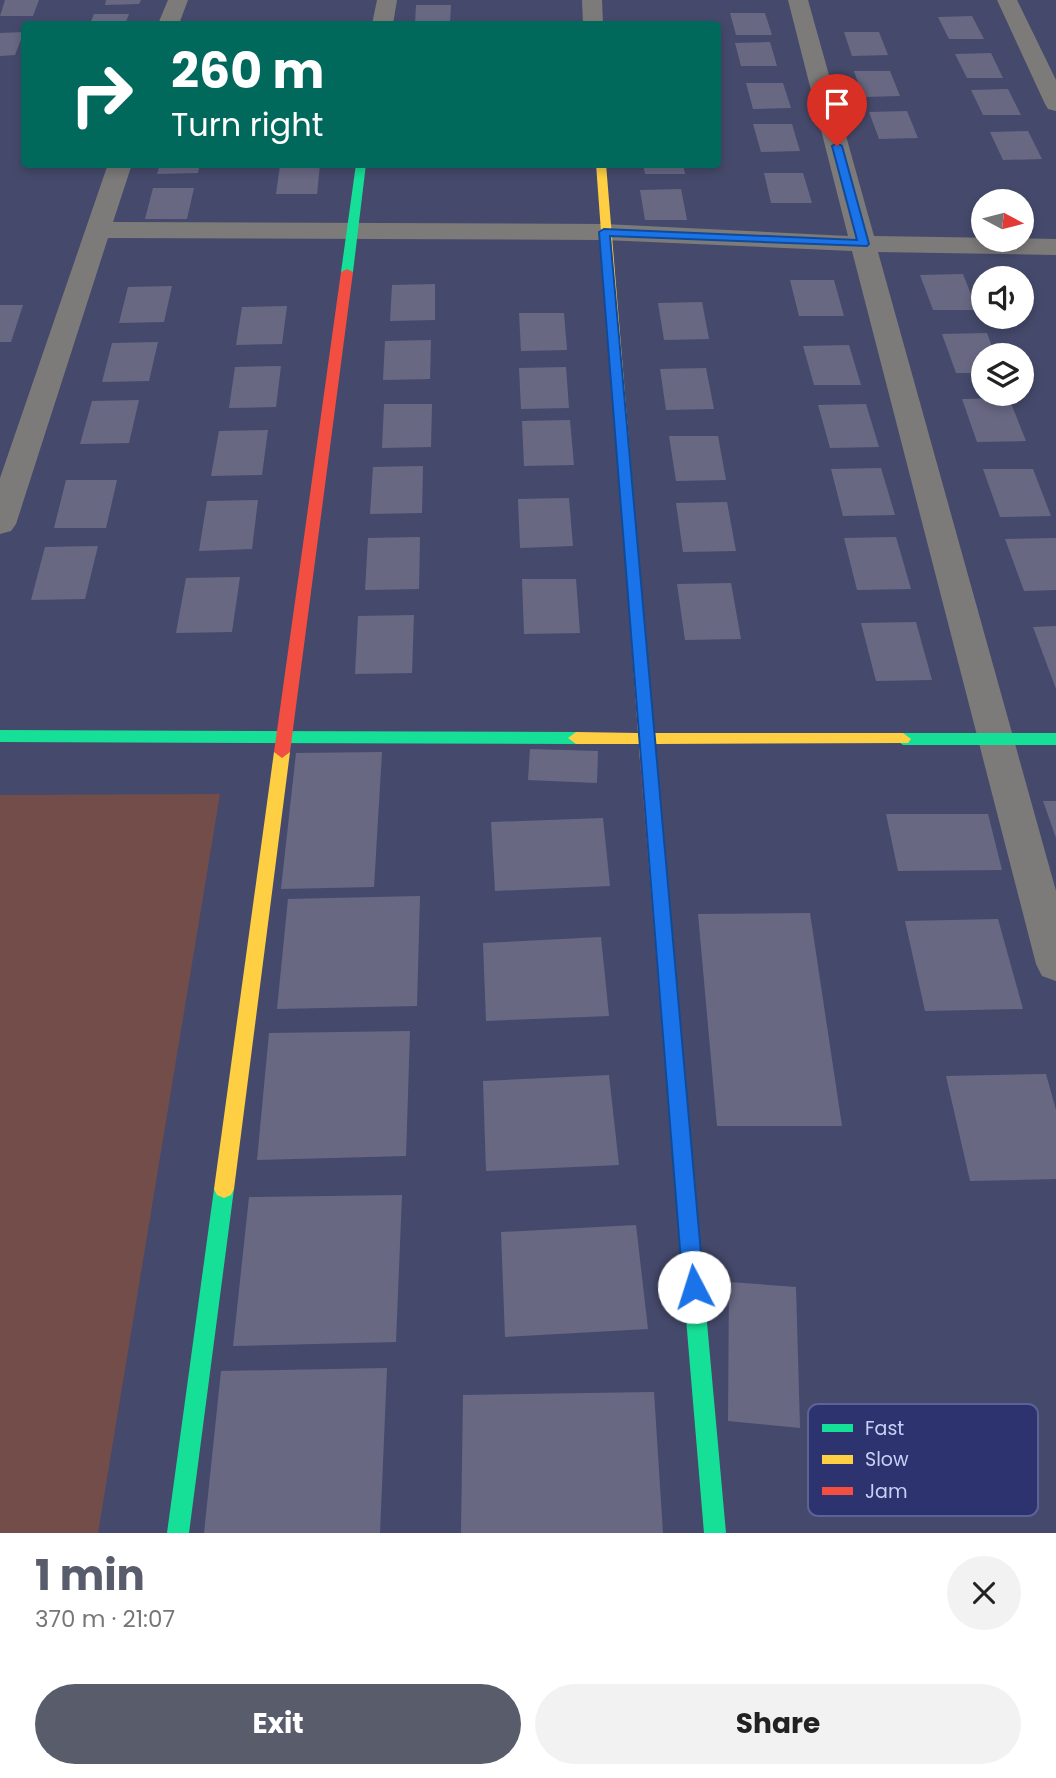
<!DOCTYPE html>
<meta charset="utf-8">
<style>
:root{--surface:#fff;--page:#f2f2f2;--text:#222;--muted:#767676;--accent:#585c6b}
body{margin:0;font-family:Poppins,sans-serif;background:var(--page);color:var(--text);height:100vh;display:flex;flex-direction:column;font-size:26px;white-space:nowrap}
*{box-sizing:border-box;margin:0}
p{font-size:23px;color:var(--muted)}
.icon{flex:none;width:38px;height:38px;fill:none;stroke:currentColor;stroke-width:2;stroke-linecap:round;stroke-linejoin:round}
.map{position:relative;height:1533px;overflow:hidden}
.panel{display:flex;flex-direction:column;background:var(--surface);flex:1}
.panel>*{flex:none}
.guide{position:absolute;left:21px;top:21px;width:700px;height:147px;border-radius:7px;box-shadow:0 4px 10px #0003;background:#00695c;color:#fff;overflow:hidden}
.needle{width:46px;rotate:97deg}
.buttons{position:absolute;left:971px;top:189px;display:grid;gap:14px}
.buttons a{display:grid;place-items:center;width:63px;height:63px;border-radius:50%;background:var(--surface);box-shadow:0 4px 10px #0003;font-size:35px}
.pin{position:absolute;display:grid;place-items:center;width:60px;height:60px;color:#fff;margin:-72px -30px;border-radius:50% 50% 50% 0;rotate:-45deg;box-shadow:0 0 7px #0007}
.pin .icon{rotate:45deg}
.me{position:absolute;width:77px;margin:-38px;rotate:355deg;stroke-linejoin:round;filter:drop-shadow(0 0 5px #0008)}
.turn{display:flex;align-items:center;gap:24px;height:147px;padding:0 35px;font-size:32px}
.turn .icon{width:91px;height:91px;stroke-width:2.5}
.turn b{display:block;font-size:49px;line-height:60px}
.round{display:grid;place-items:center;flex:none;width:74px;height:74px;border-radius:37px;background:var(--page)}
.head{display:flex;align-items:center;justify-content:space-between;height:119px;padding:0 35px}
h1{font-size:42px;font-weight:700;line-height:52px;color:var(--accent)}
.primary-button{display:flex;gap:14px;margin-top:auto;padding:14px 35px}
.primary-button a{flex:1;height:80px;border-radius:42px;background:var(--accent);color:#fff;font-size:28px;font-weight:700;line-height:80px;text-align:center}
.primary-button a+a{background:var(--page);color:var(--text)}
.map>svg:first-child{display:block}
.green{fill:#734d49}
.building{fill:#686883}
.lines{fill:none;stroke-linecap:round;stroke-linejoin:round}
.street{fill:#7d7b79;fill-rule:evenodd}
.fast{fill:#16e098;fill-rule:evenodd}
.slow{fill:#ffcf43;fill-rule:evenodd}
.jam{fill:#f24e42;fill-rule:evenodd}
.route{fill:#1a73e8;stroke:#114b97;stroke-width:2}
.key{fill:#2c336f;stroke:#5b6297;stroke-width:2}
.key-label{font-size:19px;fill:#c8d1f5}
</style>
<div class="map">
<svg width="1056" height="1533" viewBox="0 0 1056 1533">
<rect width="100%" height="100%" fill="#454a6c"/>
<path class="green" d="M220,794L98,1533H0V795Z"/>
<path class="building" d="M5,0H39L33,16H0Z
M106,0H141L139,4L105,5Z
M416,5H451L450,24H415Z
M730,13H765L772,35H736Z
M94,14H129L125,24H90Z
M972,16L984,39H949L938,17Z
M24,32L15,55L0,56V33Z
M844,32H879L888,55L852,56Z
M770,42L777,66H741L735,43Z
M991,53L1003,78H967L955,54Z
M854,71H890L900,96L863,97Z
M746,83H783L791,108L753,109Z
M1008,89L1021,115H983L971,90Z
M907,111L918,138L879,139L869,112Z
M753,124H792L800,151L761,152Z
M1028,131L1042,159L1003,160L990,132Z
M160,164H200L198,173L157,174Z
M320,164L317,194H276L280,165Z
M643,164H683L685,174H645Z
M764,173H803L812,203H771Z
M153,188H194L187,219H145Z
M681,189L687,220H645L640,190Z
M963,274L977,310H933L920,275Z
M790,280H834L844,316H799Z
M435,284V320L390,321L392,285Z
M172,286L164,322L119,323L128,287Z
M702,302L709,339L664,340L658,303Z
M0,305H23L11,342H0Z
M287,306L282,344L236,345L242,307Z
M519,313H564L567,350L521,351Z
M987,333L995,355H984V373H956L942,334Z
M431,340L430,379L383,380L385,341Z
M158,342L149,381L102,382L112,343Z
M849,345L861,385H814L803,346Z
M281,366L276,407L229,408L235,367Z
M566,367L569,408L521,409L519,368Z
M706,368L714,409L666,410L660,369Z
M1009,398L1026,441L977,442L962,399Z
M139,400L129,443L80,444L92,401Z
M384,404H432L431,447L382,448Z
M866,404L879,447L830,448L818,405Z
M570,420L574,465L524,466L522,421Z
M268,430L262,475L211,476L219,431Z
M669,436H718L726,480L676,481Z
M423,466L422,513L370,514L373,467Z
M881,468L895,515L843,516L831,469Z
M983,469H1033L1051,516L1000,517Z
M66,480H117L106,528H54Z
M569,498L573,546L520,548L518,499Z
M258,500L252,549L199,551L207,501Z
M727,502L736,551L683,552L676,503Z
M420,537L419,589L365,590L368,538Z
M896,537L911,589L857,590L844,538Z
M1056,538V590L1024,591L1005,539Z
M98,546L85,599L31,600L45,547Z
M240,577L232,632L176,633L186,578Z
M522,579H576L580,633L524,634Z
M731,583L741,639L685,640L677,584Z
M414,615L412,673L355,674L358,616Z
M916,622L932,680L876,681L861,623Z
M1056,626V689L1033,627Z
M530,749L598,751L597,783L528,780Z
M382,752L374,887L281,889L296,753Z
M1043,801H1056V838Z
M886,814H988L1002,870L898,871Z
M603,818L610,886L495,891L491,822Z
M420,896L417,1006L277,1009L288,899Z
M810,913L842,1126H717L698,914Z
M998,919L1023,1009L925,1011L905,921Z
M601,937L609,1016L486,1021L483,943Z
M410,1031L406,1156L257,1160L269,1033Z
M1046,1074L1056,1110V1179L970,1181L946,1076Z
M609,1075L619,1165L486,1171L483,1081Z
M402,1195L396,1342L233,1346L249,1197Z
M636,1225L648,1329L505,1337L501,1232Z
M729,1282L796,1287L800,1428L728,1421Z
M387,1368L380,1533H204L221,1371Z
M654,1392L663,1533H461L463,1395Z"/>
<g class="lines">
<path class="street" d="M168,0H188L179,24H158Z
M377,0H397L393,24H372Z
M582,0H602L603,24H583Z
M788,0H808L874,236L1056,239V255L878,252L1056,891V981L1042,976L1036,964L852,251L604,240L108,238L16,524L11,531L0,534V478L108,164H132L113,222L604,224L848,236Z
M997,0H1017L1056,80V111L1048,109L1045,104Z"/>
<path class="fast" d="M356,164H366L353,272L347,275L341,272Z
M0,730L576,732L584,738L576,744L0,742Z
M903,733H1056V745H903L895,739Z
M224,1180L231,1183L234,1189L189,1533H167L214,1189L217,1183Z
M688,1214L695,1217L698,1223L726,1533H704L678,1223L681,1217Z"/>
<path class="slow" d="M596,164H606L653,733H903L911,739L908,743L654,744L656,761L648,767L640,761L639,744H576L568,738L576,732L638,733Z
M282,746L290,752L234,1189L231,1195L224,1198L217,1195L214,1189L274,752Z"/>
<path class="jam" d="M347,269L353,272L290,752L282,758L274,752L341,272Z
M648,755L656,761L698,1223L695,1229L688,1232L681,1229L678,1223L640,761Z"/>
</g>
<path class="route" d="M837,143L842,146L869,244L867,246L610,236L704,1287L701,1294L694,1297L686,1294L683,1287L599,232L604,229L857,240L832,146Z"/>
<rect x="808" y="1404" width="230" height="112" rx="10" class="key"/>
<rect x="822" y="1424" width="31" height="8" fill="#16e098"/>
<rect x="822" y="1455" width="31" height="9" fill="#ffcf43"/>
<rect x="822" y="1487" width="31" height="8" fill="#f24e42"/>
<g class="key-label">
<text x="865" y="1435">Fast</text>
<text x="865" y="1466">Slow</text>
<text x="865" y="1498">Jam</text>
</g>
</svg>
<div class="buttons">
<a><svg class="needle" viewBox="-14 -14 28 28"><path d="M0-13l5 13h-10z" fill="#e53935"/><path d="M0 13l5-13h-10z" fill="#767676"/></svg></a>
<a><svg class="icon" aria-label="sound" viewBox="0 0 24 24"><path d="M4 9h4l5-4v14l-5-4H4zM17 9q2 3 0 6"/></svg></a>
<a><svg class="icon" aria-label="layers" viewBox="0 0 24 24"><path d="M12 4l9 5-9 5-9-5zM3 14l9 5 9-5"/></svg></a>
</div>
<div class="pin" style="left:837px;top:146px;background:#d93025"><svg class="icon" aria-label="arrive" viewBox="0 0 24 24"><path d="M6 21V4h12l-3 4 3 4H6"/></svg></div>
<svg class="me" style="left:694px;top:1287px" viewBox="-20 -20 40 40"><circle r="19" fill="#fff"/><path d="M0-13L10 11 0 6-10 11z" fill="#1a73e8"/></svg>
<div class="guide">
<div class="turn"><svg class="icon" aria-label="right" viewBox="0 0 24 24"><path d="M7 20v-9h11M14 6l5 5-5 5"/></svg><div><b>260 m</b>Turn right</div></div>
</div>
</div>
<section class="panel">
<div class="head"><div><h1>1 min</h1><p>370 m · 21:07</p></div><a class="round"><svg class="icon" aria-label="close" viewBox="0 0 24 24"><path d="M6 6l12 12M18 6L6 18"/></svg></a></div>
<div class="primary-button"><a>Exit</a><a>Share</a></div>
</section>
